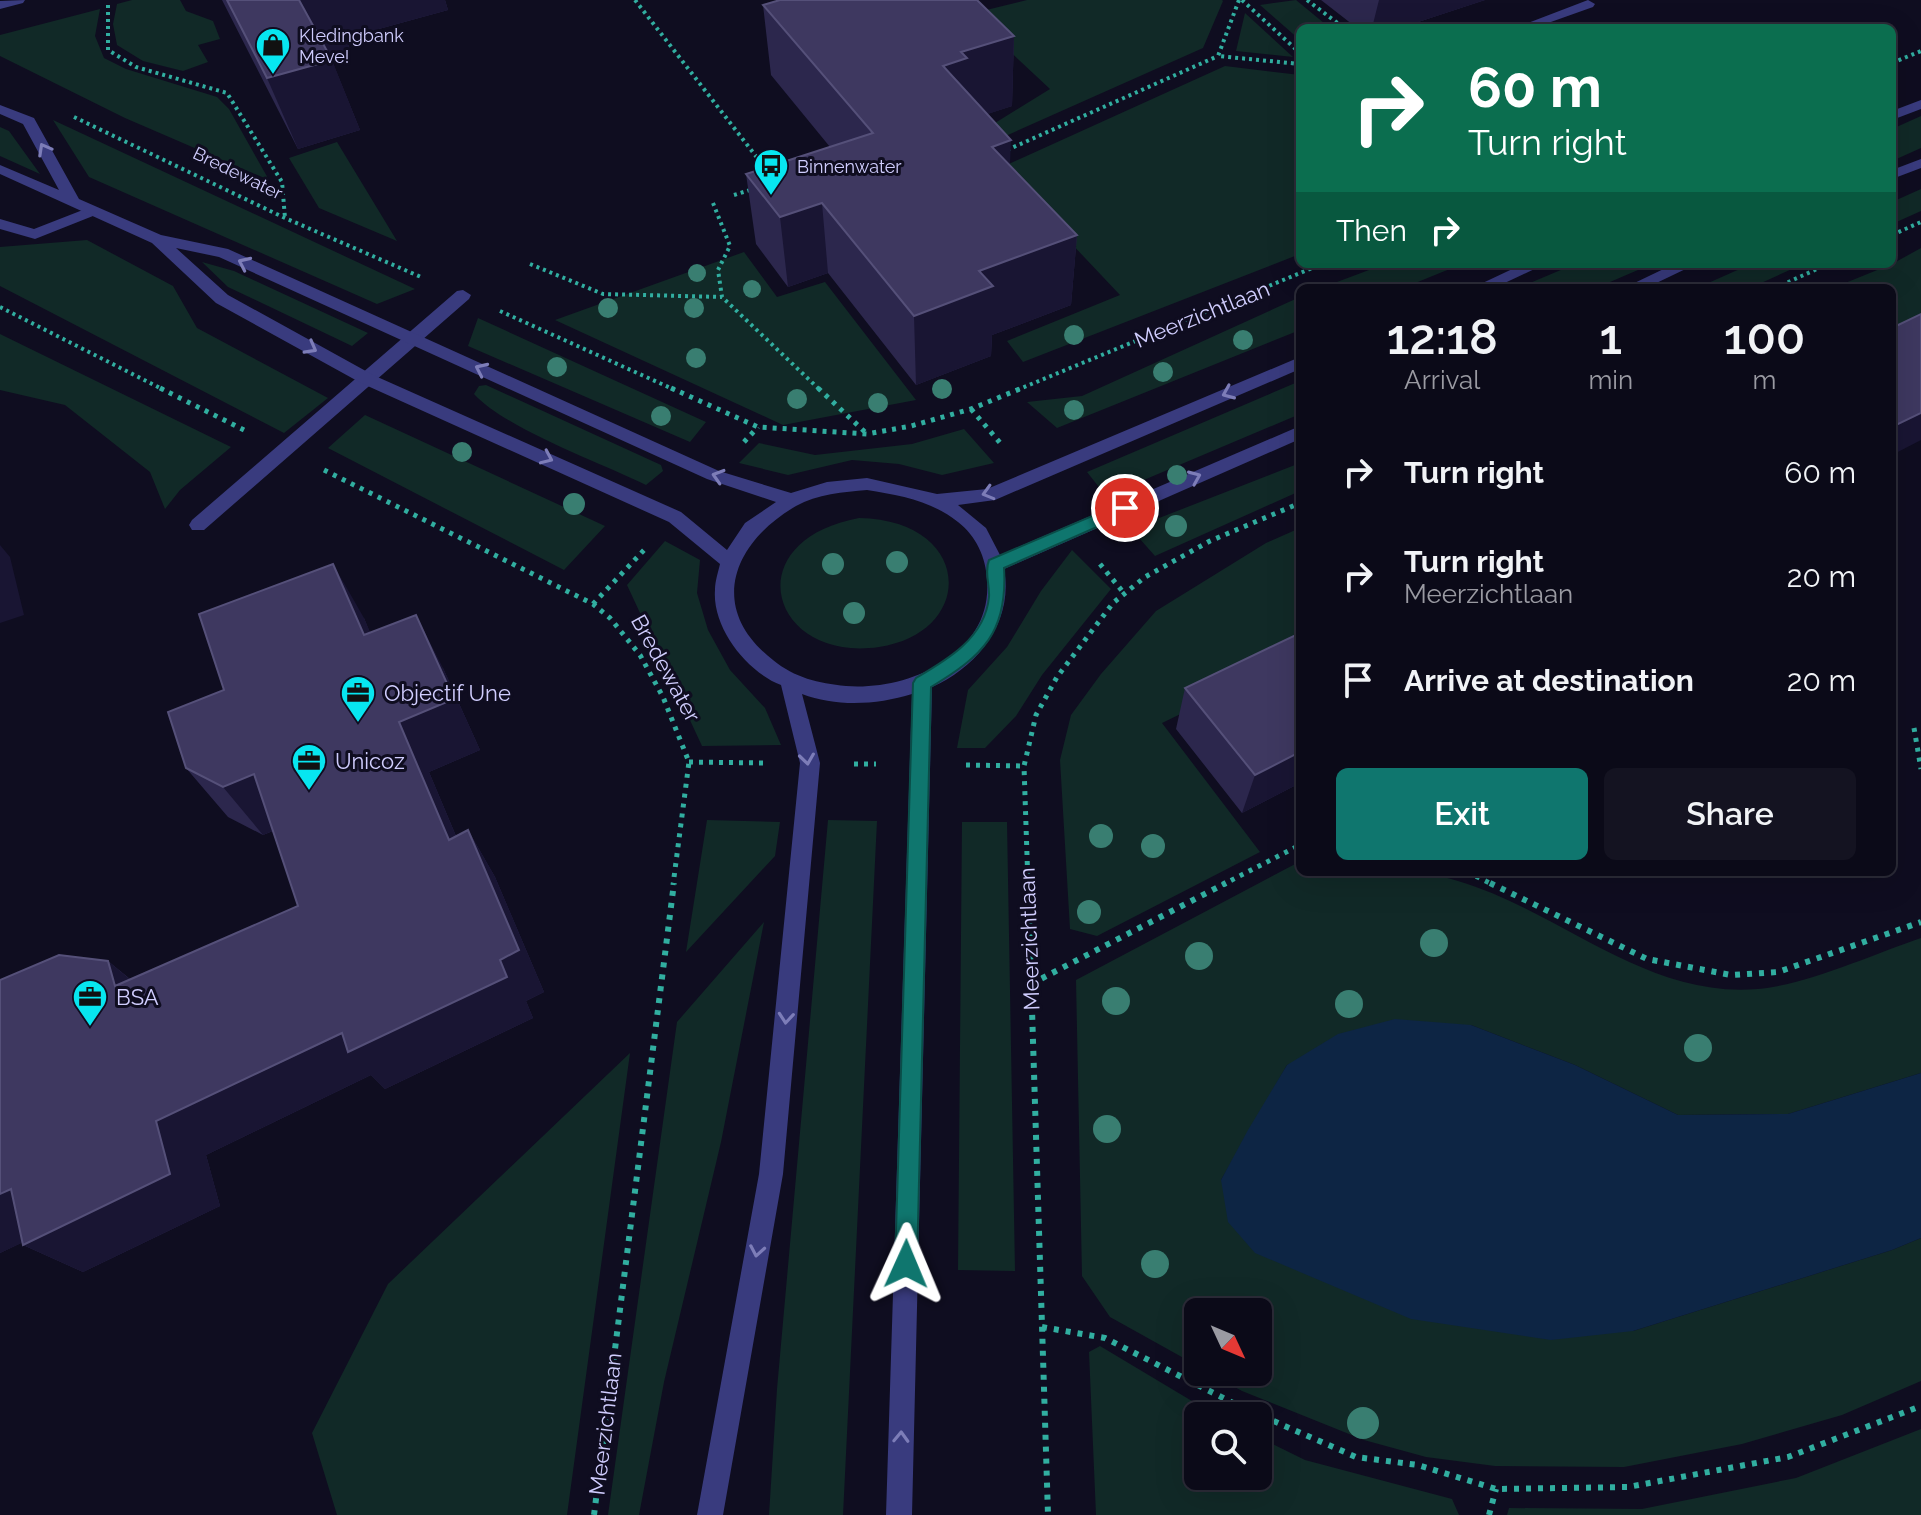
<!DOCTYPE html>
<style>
:root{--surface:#0b0a18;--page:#141321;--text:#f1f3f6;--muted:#9a9aa2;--line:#2b2b37;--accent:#0f766e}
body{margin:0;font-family:Raleway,sans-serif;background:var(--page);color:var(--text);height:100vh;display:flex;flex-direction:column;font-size:30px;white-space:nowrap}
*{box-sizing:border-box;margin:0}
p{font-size:26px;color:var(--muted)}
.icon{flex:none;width:44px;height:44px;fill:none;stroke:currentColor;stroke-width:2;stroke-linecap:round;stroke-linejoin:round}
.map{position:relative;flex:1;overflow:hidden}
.side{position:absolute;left:1296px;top:284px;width:600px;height:592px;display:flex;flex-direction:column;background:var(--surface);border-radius:12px;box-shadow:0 8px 32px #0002,0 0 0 2px var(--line)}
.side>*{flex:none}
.guide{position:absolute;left:1296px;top:24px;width:600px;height:244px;border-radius:12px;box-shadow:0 8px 32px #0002,0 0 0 2px var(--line);background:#0b6e4f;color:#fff;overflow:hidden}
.needle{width:52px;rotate:134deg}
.tools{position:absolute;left:1184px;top:1298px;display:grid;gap:16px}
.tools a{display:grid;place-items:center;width:88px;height:88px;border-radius:12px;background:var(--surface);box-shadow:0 8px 32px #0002,0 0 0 2px var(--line);font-size:40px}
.pin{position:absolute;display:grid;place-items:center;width:68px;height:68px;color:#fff;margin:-34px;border:4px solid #fff;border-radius:50%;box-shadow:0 2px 8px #0007}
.me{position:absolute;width:88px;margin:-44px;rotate:1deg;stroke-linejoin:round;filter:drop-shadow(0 0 6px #0008)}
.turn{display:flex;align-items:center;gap:28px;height:168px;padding:0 40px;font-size:36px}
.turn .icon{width:104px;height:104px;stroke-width:2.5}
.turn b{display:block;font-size:56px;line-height:68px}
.then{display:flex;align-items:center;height:76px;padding:0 40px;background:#0003;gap:16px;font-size:30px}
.eta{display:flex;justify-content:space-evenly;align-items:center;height:136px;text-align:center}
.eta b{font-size:48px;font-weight:600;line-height:56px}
.primary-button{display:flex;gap:16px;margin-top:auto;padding:16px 40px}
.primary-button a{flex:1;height:92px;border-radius:12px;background:var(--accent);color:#fff;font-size:32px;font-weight:600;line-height:92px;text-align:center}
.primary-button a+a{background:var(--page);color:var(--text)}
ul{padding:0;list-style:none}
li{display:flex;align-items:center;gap:24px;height:104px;padding:0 40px}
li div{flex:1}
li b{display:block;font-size:30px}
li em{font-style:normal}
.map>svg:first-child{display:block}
.green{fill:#112927}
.water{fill:#0d2544}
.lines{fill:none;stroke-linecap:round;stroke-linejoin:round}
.path-far2{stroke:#31aea0;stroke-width:4;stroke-dasharray:3 4;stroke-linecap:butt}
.path-far1{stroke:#31aea0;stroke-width:5;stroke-dasharray:4 6;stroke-linecap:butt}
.path{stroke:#31aea0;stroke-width:6;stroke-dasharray:5 7;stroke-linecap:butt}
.service{fill:#393b7e;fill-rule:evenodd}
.minor{fill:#393b7e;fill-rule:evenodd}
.tertiary{fill:#393b7e;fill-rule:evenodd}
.tree{fill:#397e71}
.wall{fill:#2c274d}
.shaded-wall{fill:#191533}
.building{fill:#3e3860;stroke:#555079;stroke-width:2}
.oneway{stroke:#7d7db8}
.route{fill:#0f766e;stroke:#0a4d48;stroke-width:2}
.labels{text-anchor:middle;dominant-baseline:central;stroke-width:6;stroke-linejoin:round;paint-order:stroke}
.far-poi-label{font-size:18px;fill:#d0cdfe;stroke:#0f0d20;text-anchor:start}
.far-street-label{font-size:18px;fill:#d0cdfe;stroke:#0f0d20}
.street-label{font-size:22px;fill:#d0cdfe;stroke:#0f0d20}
.poi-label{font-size:22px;fill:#d0cdfe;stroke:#0f0d20;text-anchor:start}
</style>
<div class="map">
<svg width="1921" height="1515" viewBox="0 0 1921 1515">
<rect width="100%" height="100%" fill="#0f0d20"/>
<path class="green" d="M132,0H180L186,11L213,21L220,39L198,45L208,62L183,71L143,61L117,45L113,24L117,4Z
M1027,0H1222L1223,1L1203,48L974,150L966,141L1050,89L970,14Z
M1296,0L1330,28H1300V40L1260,5Z
M100,9L95,36L104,58L126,69L217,97L229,109L269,180L125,118L0,56V35Z
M1245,13L1293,57L1236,51Z
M1225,66L1300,75V254L1023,362L1007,341L1120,295L1000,168Z
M1921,116V148L1892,161V129Z
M53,120L415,289L377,304L89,177Z
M0,127L9,131L40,174L0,156Z
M337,142L397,241L319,208L289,158Z
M1921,189V211L1892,224V202Z
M87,240L173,286L197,328L328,398L284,433L0,286V247Z
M1921,248V327L1892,342V288H1833L1892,264Z
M744,252L777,297L825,282L916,400L783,425L555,320Z
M202,262L234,271L368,333L352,346L228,287Z
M1385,264H1462L1403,288H1321Z
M1575,264H1652L1596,288H1518Z
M1751,264H1803L1750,288H1697Z
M1300,297V330L1057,428L1027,402L1082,396Z
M478,318L706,422L690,442L468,346Z
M0,334L231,447L180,490L165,509L150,472L65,405L0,390Z
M1300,381V414L1106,496L1087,472Z
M486,385L661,465L663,471L646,485C601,463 506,429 474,394L479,386Z
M365,415L605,526L564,570L328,448Z
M964,429L994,463L942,475L899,464L852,460L788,475L739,463L759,443L815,455L912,444Z
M1300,463V491L1155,556L1131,529Z
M859,518C973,520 977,632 879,647C770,663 735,541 859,518Z
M1300,528V656L1162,723L1260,852L1097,936L1070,929L1060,760L1071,715L1101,674L1156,611L1266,543Z
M665,541L700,560L697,593L708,630L730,670L765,708L781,745L702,746L627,585Z
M1072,550L1111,589L1042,675L1016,716L985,748H957L968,690L1007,647L1041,591Z
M707,820L780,822L775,856L686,952Z
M828,820L877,821L843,1515H769L777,1389Z
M962,822H1007L1015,1271L958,1270Z
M1299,862L1300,872C1352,872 1408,866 1458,881C1560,911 1646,999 1758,989C1806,985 1874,954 1921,938V1073L1788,1114L1678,1115L1575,1065L1471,1025L1287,1065L1221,1180L1633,1331L1892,1250L1921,1238V1381L1842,1415L1742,1444L1624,1467L1495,1466L1426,1457L1364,1440L1242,1391L1208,1372H1258V1312H1198V1366L1110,1317L1082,1276L1076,980Z
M764,922L721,1142L664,1382L639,1515H608L677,1022Z
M630,1053L567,1515H337L312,1433L388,1284Z
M1100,1346L1217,1416H1198V1476H1258V1437L1305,1460L1452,1499L1459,1515H1096L1089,1352Z
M1921,1429V1515H1507L1509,1508L1642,1509L1796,1478Z"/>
<path class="water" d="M1395,1019L1471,1025L1575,1065L1678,1115L1788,1114L1921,1073V1238L1892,1250L1633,1331L1551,1340L1411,1319L1255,1253L1228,1222L1221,1180L1248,1130L1287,1065L1338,1034Z"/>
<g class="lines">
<path class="path-far2" d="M635,0L769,173
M1239,0L1218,56L1300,64
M1242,0L1300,53
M1307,0L1344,28
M108,5V50L136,67L227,93L282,182L285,218
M1892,63L1921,51
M74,117L285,218L421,277
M1007,150L1218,56
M734,195L753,189
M713,203L730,246L718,270L722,297L820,390
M1892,235L1921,222
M530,264L603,294L722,297
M1775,288L1828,264
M0,307L164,390
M500,311L675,390
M1017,390L1322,264"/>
<path class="path-far1" d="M160,388L244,430
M671,388L758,427L867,434L911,426L971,409L1022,388
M818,388L866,433
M971,409L1002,445
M744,442L758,427
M324,470L593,604L610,618L640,655L663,697L689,762L673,885
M1100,564L1123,592
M593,604L645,549
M1914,728L1921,769
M689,762L764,763
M854,764H876
M966,765L1024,766
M1467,872L1494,885
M1028,885L1024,766L1036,715L1057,677L1113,603L1145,577L1210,541L1300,503
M1222,885L1300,845"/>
<path class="path" d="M1028,883L1048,1515
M1490,883L1647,959L1731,975L1778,972L1921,922
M1031,984L1226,883
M1042,1327L1105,1338L1239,1406L1356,1457L1418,1465L1496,1489L1628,1487L1788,1457L1921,1406
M594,1515L674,883
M1489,1515L1496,1489"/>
<path class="service" d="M25,0L23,3L0,9V1Z
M93,206L100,211L98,214L35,239L0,229V219L34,229Z"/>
<path class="minor" d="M1588,0L1595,4L1593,7L1534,28H1515Z
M463,290L471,295L469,299L204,530H192L189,525L192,520L457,291Z"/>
<path class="tertiary" d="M1921,100V109L1892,120V111Z
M0,105L34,118L79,199L161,235L228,249L719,471L791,493L827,482L867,478L937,494L987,489L1300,357V369L995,500L958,505L986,528L1000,555L1300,426V439L1004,569C1014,621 978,667 932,687L912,1515H886L912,694C877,705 836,707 802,694L820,763L783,1174L723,1515H697L759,1174L800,763L781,685C747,672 712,628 715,590C715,581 718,573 720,564L669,522L361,383L216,303L152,243L0,174V165L59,190L23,124L0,114ZM176,248L219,257L707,479L776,502L745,523L727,550L681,512L373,375L228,295ZM867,490C899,495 932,501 958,522C976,536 986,557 987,580C993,654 909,691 846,686C818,683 795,678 773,660C707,609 732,543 796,506C817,494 844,492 867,490Z
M1921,159V168L1892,179V170Z
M1523,264H1545L1494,288H1472Z
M1674,264H1696L1646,288H1624Z"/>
</g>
<g class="tree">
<circle cx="697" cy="273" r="9"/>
<circle cx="752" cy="289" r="9"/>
<circle cx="608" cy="308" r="10"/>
<circle cx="694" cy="308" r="10"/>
<circle cx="1074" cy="335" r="10"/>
<circle cx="1243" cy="340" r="10"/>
<circle cx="696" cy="358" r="10"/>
<circle cx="557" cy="367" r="10"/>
<circle cx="1163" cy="372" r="10"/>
<circle cx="942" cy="389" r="10"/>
<circle cx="797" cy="399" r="10"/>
<circle cx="878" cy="403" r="10"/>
<circle cx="1074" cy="410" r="10"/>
<circle cx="661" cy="416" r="10"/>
<circle cx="462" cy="452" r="10"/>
<circle cx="1177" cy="475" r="10"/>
<circle cx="574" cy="504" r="11"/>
<circle cx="1176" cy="526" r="11"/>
<circle cx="897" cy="562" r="11"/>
<circle cx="833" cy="564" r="11"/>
<circle cx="854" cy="613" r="11"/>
<circle cx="1101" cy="836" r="12"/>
<circle cx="1153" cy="846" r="12"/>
<circle cx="1089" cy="912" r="12"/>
<circle cx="1434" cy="943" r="14"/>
<circle cx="1199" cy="956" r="14"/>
<circle cx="1116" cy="1001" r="14"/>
<circle cx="1349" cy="1004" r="14"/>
<circle cx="1698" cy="1048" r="14"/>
<circle cx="1107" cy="1129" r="14"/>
<circle cx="1155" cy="1264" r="14"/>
<circle cx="1363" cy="1423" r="16"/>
</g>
<path class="wall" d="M222,0H445L448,10L346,38L350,50L330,56L360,130L298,149Z
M1321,0H1485L1400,28H1357Z
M763,5L1014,36L1012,106L987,114L1010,165L1077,235L1071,305L992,335L991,356L916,385L828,273L788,287L756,244L746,174L830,147L771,75Z
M364,618L370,633L443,668L480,750L429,772L456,836L468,830L495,877L544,992L526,1001L533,1018L385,1089L371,1075L206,1155L220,1206L83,1272L23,1245V1242L0,1253V980L108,961L130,979L298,906L273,831L263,835L228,817L186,768L224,690Z
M1185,688L1300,783L1242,813L1176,729Z"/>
<path class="shaded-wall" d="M298,0H445L448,10L346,38L350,50L321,58Z
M1379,0H1485L1400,28H1372Z
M1014,36L1012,106L967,121L943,66L961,52Z
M332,60L360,130L298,149L267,78Z
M1011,140L1008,211L992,147Z
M822,203L828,273L788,287L780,217Z
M1077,235L1071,305L992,335L991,356L916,385L914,316L979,271Z
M1921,413V440L1892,455V427Z
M0,545L10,557L24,615L0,623Z
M333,564L364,618L394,688L364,635Z
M416,615L443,668L480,750L429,772L477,886L449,840L399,722Z
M1300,752V783L1242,813L1255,775Z
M254,774L292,823L263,835L223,787Z
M468,830L495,877L544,992L526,1001L533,1018L385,1089L371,1075L206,1155L220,1206L83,1272L23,1245L156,1121L500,960Z
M108,961L158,1003L115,986Z
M11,1189L71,1220L0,1253V1194Z"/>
<path class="building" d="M227,0H299L332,60L267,78Z
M780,0H977L1014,36L961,52L967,58L943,66L1011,140L992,147L1077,235L979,271L993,286L914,316L822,203L780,217L746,174L873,133L763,5Z
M1921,314V413L1892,427V328Z
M333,564L364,635L416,615L454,699L399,722L449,840L468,830L519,950L500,960L507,977L348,1052L342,1033L156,1121L170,1174L23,1245L11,1189L0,1194V980L59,955L108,961L115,986L298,906L254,774L223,787L186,768L168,712L224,690L199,614Z
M1300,633V752L1255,775L1185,688Z"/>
<defs><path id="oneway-chevron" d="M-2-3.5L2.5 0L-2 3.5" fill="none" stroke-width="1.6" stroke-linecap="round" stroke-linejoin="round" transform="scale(2)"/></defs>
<g class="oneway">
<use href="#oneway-chevron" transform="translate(44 149) rotate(-119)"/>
<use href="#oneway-chevron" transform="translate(244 263) rotate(-155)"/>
<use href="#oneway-chevron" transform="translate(311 348) rotate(29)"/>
<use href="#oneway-chevron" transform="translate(481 369) rotate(-155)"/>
<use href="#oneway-chevron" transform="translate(1228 393) rotate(157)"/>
<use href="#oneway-chevron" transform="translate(547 458) rotate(24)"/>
<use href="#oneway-chevron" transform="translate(718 476) rotate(-163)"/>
<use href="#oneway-chevron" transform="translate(1195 477) rotate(-23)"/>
<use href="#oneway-chevron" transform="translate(988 493) rotate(164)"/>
<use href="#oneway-chevron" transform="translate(807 759) rotate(82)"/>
<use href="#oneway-chevron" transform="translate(786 1018) rotate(95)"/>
<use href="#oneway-chevron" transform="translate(757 1251) rotate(100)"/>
<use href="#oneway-chevron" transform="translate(901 1437) rotate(-88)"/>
</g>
<path class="route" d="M1125,502L1131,504V512L1004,568C1008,632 983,656 931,687L917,1264L914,1272L906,1275L898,1272L895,1264L913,683L916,678C947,660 985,638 989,597C990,585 984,572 989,560Z"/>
<defs>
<symbol id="shop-pin" viewBox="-11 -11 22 30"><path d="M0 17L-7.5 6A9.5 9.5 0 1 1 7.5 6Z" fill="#07e6f0" stroke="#0f0d20"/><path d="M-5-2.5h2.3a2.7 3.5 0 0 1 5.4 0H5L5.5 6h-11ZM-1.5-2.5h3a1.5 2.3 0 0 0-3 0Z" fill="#111"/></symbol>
<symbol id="bus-pin" viewBox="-11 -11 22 30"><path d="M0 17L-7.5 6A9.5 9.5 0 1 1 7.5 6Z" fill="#07e6f0" stroke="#0f0d20"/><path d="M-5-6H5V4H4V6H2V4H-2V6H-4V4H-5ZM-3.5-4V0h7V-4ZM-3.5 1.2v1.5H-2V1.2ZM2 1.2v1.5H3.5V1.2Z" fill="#111"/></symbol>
<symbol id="office-pin" viewBox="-11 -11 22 30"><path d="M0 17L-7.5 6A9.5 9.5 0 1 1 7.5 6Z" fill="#07e6f0" stroke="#0f0d20"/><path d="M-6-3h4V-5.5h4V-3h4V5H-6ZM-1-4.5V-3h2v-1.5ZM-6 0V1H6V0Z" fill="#111"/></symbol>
</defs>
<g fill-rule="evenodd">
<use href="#shop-pin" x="253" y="25" width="40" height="54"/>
<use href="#bus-pin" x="751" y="146" width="40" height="54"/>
<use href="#office-pin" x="338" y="673" width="40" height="54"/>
<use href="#office-pin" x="289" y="741" width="40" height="54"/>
<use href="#office-pin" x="70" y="977" width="40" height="54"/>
</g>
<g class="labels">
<g class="far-poi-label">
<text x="299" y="35">Kledingbank<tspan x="299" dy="21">Meve!</tspan></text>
<text x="797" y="166">Binnenwater</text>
</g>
<g class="far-street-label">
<text transform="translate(238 173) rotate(26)">Bredewater</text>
</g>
<g class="street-label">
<text transform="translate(1202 314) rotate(-22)">Meerzichtlaan</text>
<text transform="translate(666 668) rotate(61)">Bredewater</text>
<text transform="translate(1029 939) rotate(-92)">Meerzichtlaan</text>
<text transform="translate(605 1424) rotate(-83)">Meerzichtlaan</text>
</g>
<g class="poi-label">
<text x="384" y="693">Objectif Une</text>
<text x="335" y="761">Unicoz</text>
<text x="116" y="997">BSA</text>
</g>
</g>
</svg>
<div class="tools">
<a><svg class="needle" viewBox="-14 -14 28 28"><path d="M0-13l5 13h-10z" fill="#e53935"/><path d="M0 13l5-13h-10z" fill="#9a9aa2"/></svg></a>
<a><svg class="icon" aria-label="search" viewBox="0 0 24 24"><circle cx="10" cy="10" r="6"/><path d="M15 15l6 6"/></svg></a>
</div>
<div class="pin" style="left:1125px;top:508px;background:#d93025"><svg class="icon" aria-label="arrive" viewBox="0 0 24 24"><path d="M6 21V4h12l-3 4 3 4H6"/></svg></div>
<svg class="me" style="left:906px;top:1264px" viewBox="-20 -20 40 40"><path d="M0-17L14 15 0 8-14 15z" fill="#0f766e" stroke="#fff" stroke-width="4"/></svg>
<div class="guide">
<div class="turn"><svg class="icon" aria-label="right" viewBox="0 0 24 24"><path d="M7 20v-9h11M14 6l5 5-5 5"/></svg><div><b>60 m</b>Turn right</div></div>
<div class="then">Then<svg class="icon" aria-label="right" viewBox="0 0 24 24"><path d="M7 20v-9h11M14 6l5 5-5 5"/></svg></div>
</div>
<section class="side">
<div class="eta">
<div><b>12:18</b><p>Arrival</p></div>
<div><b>1</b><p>min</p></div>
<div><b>100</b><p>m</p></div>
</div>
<ul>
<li><svg class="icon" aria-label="right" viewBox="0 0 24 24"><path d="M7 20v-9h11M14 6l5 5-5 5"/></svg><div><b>Turn right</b></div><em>60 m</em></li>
<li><svg class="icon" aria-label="right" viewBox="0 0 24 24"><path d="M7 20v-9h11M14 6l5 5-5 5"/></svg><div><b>Turn right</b><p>Meerzichtlaan</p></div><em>20 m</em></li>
<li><svg class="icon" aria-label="arrive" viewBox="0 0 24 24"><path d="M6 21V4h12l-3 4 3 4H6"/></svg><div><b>Arrive at destination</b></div><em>20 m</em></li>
</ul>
<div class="primary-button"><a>Exit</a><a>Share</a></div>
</section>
</div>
